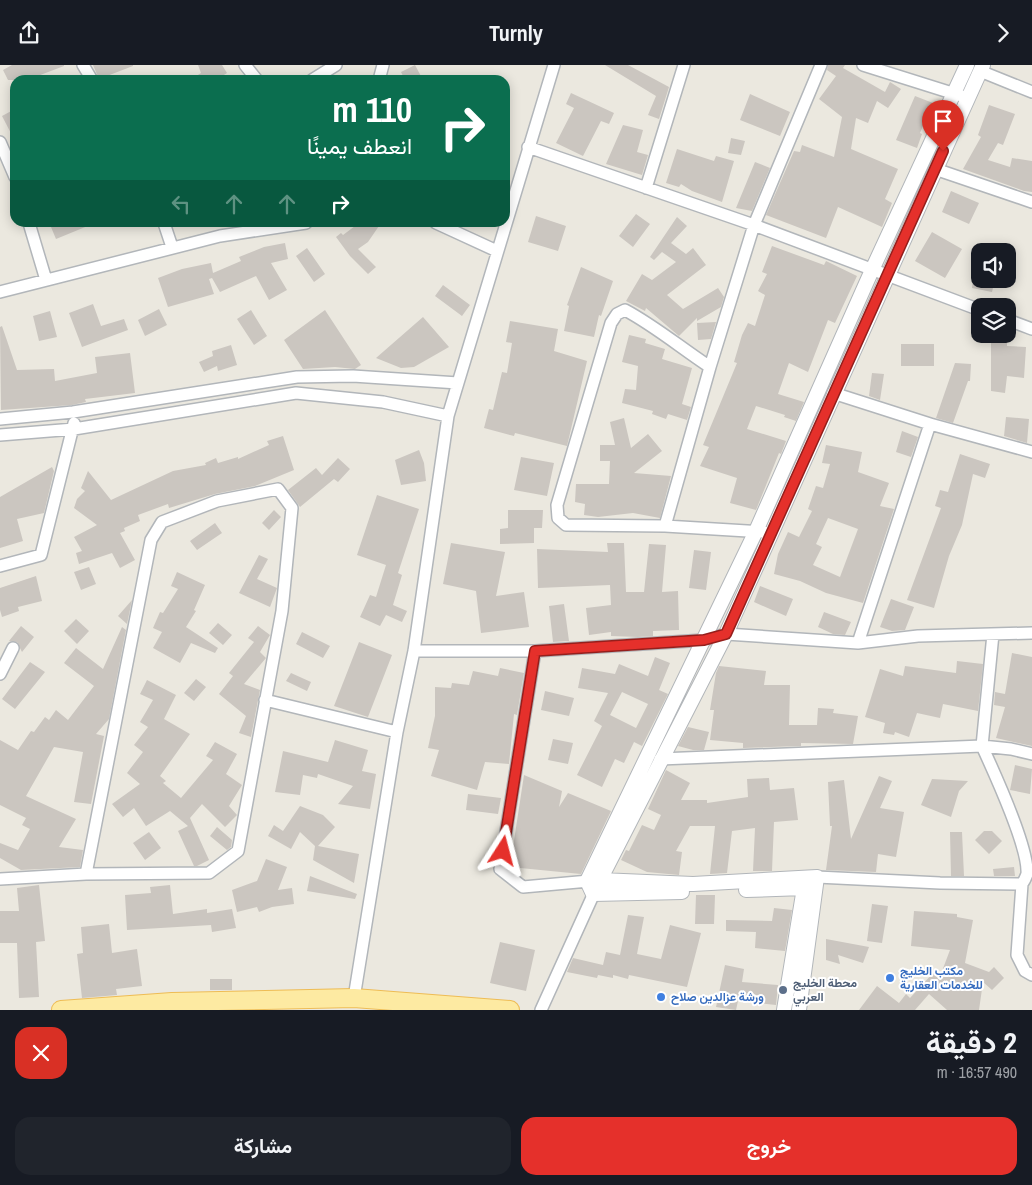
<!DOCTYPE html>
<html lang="ar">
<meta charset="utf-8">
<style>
:root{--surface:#171b24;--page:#20242c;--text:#f1f3f6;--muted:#9ea1a6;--accent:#e5302b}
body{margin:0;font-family:"Archivo Narrow",Vazirmatn,sans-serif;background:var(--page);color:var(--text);direction:rtl;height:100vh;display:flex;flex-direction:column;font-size:19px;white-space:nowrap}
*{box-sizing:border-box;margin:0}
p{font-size:16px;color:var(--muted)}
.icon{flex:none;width:28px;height:28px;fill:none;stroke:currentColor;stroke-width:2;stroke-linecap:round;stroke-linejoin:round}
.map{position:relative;height:945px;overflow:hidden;direction:ltr}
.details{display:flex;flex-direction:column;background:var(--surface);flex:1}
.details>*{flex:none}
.top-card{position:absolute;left:10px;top:10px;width:500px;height:152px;border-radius:15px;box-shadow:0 2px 12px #0003;direction:rtl;background:#0b6e4f;color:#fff;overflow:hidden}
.controls{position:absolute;left:971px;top:178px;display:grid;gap:10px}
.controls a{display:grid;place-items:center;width:45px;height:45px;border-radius:10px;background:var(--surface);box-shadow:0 2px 12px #0003;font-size:25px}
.pin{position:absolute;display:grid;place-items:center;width:42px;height:42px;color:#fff;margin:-51px -21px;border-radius:50% 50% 50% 0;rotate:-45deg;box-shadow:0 0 5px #0007}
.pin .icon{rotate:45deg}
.me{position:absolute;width:55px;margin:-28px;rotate:9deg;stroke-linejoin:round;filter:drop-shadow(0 0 4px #0008)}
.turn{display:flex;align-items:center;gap:18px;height:105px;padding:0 15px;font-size:22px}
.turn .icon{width:65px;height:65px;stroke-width:2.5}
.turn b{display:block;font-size:35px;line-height:42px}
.lanes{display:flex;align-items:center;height:48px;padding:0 15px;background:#0003;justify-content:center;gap:25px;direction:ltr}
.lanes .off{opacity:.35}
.round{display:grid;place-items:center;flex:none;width:52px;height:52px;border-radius:15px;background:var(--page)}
.head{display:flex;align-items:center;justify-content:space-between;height:85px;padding:0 15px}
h1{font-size:30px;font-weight:700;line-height:38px}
.cta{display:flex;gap:10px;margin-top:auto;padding:10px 15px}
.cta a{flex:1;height:58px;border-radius:15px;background:var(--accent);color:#fff;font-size:20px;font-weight:700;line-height:58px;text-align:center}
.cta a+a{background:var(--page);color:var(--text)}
header{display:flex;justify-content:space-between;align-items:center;height:65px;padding:0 15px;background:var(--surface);font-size:22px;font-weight:700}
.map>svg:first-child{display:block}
.building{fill:#cbc6c0;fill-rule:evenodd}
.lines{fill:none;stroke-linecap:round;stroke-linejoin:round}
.minor-casing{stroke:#b2b6ba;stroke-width:14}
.tertiary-casing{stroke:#b2b6ba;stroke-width:16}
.primary-casing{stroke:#eebc55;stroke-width:20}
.minor{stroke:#fff;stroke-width:11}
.tertiary{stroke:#fff;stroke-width:14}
.primary{stroke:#fdeaa2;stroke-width:18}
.route-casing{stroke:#951f1c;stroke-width:12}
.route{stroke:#e5302b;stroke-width:9}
.shop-dot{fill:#3f7fe0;stroke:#fff;stroke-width:2}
.service-dot{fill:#5c6f8a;stroke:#fff;stroke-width:2}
.labels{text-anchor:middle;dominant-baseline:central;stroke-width:4;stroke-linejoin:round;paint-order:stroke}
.shop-label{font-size:12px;font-weight:bold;fill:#366cbe;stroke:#fff;text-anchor:start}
.service-label{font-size:12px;font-weight:bold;fill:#4e5e75;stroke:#fff;text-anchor:start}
</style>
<header><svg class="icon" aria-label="forward" viewBox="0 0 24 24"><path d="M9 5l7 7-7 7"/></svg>Turnly<svg class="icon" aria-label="share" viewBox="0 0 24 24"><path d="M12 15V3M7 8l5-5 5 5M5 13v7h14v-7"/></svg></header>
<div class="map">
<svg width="1032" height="945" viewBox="0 0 1032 945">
<rect width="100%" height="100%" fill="#ebe8df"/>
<path class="building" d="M12,0H64V1L35,12L36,15H8L3,5Z
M93,0H133V1L99,14Z
M198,0H222L227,8L216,15H190L201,8Z
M415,0L423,15H405L401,7Z
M605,0H628L669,22L659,54L648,50L656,31Z
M828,0H845L843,3L885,27L890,17L901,24L888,43L877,36L868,58L856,53L851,84L898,104L885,134L892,138L882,162L838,142L826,173L766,150L794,86L800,87L802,80L834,92L842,52L819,34L836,11L827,5Z
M571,28L614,48L609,59L601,56L583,91L556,78L574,43L566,39Z
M750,29L790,47L780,71L740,55Z
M915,31L933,38L920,68L922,69L917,83L896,75Z
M989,40L1015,49L1003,80L998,78L988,95L1010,102L1012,93L1032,96V127L1024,126L963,104L981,72L978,70Z
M15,44V76L2,51Z
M623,60L643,65L637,87L648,90L642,110L606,99Z
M731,73L745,76L741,90L728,88Z
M677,84L714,96L716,91L734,96L722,137L692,126L681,119L679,122L666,118Z
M755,97L770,103L752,146L736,143Z
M951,126L979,138L969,159L942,147Z
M636,149L650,159L633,182L619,171Z
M536,151L566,161L558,186L528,177Z
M677,152L687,161L671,178L686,189L693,183L706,200L667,230L683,244L718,223L724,232L721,242L697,256V253L679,271L646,243L645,246L626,236L642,209L652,215L676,197L662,187L654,195L650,192Z
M64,158H95L56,174L51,162Z
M359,158H381L368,177L358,184L376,202L368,209L350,191L336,172L341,168L343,170Z
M932,167L962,184L945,213L915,196Z
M285,178L288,194L271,198L287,225L269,235L256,211L220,227L212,213L209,214L214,229L168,242L158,213L182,204L211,198L213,208L241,196L239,192L264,182Z
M772,181L824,200L826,196L857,211L835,258L828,255L808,307L789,298L778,329L804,337L796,356L784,352L785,350L756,341L747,364L786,376L781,389L779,388L756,445L730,438L737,413L700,401L709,382L703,380L737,298L734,297L742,270L748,258L755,261L765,230L758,226L767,209L762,207Z
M307,183L325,209L314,217L296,191Z
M581,202L613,216L601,251L599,250L594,272L564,266L569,241L567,240Z
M973,214H995L992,227L972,223Z
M443,220L470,240L462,251L435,231Z
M93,239L101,261L124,254L128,265L82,282L69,248Z
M159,244L167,260L145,271L138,255Z
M251,245L267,271L254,280L237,254Z
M325,245L361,300L355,304L335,302L303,304L284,275Z
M50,246L57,272L39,276L33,251Z
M423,252L449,282L414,302L401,303L376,293Z
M510,256L558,264L554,286L587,296L567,381L515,368L514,371L484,363L489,344L493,345L502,307L507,308L512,278L506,277Z
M716,257L711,274L698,275L697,258Z
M2,261L17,305L54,304L55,316L97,308L95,292L130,288L135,328L85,334L86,337L72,340L1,345L0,262Z
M629,270L646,274L645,278L665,284L662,294L692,303L682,339L691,342L687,355L668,349L666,354L652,349L653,346L622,338L625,324L636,325L638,301L622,297Z
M991,275H1007V281L1026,282L1024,313L1007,311L1005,328L991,326Z
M901,279H934V301H901Z
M231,280L237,300L218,306L217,301L204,307L199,297L213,291L212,286Z
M955,298L971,299L970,316H968L953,358L936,353Z
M872,308L884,309L880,335L869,331Z
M1006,352L1029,354L1027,378L1004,371Z
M624,353L631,383L648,369L662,386L634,408L671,411L660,453L633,448L598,452L584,450L585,439L575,437L576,419H609L610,396H600V380H615L610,357Z
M902,366L918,372L911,392L896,387Z
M283,371L294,405L255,421L215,429L169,443L168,439L138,450L140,456L124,463L125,466L120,468L135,495L120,503L112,488L79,499L76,488L82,486L74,472L97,460L74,443L77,434L85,426L81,423L88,406L111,435L173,406L206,400L205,398L216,393L218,398L238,392V394L269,380L267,376Z
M826,380L862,387L858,407L889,418L880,441L894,444L863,538L826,528L800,516L774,509L778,489L788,467L799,472L812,446L808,444L816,421L823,423L830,399L822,398ZM828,453L858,464L840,512L813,500L822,482L816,479Z
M419,385L424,398L426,416L401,420L395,395Z
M960,389L990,399L985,413L973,409L962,460L949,491L934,543L907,535L941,443L935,441L940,425L948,427Z
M521,392L554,398L547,431L514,425Z
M338,393L350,404L338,417L334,414L300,442L288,425L316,403L322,410Z
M52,402L54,406L44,448L17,454L23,476L0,483V432Z
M377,430L419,444L398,508L402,510L393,540L407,546L402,557L386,550L380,561L360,552L370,530L376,532L386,500L357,490Z
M274,445L281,452L269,465L262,458Z
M508,445H543L542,463H534V478L500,479V464L508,463Z
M215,458L222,468L197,485L190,476Z
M451,478L505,487L496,531L524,527L529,562L481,568L476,526L443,519Z
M607,478H624L626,527H644L649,479L666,480L662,527L678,526L679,565L653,566V571L638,572L611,571V567L589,570L586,543L611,540L610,520L538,523L537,484L608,487Z
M694,485L711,487L706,525L689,523Z
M259,490L268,494L257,514L277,523L270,542L239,528Z
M89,502L96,519L81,525L74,507Z
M177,507L205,520L194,545L196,546L186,562L218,583L215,588L191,578L180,598L153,583L162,567L153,563L160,547L163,548L178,524L171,521Z
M36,511L42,536L18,542L19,546L2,552L0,545V523Z
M760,521L793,534L786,551L754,537Z
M891,534L914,542L905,565L892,566L880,562Z
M132,535L127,559L118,551Z
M564,539L569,576L553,577L549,541Z
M824,547L851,557L845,570L833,569L818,562Z
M76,554L89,566L77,579L64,566Z
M218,558L232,570L223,580L209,568Z
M21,561L34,572L22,587L17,577L9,576Z
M258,561L270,570L260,587L266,593L244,619L260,625L251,672L239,668L246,651L219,629L233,611L229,608L254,577L248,573Z
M122,562L126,565L109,654L96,669L104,671L91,739L74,737L83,687L54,682L26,731L76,754L59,782L83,785L80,802L21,805L0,793V778L18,785L30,764L22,760L26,753L0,740V675L18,685L31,666L34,667L45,652L49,655L56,645L68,655L94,621L64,598L76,583L103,604Z
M302,567L330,581L323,593L296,579Z
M359,577L392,590L368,652L334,641Z
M1012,588L1032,592V681L996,673L1005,642L994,640L995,627L1005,629Z
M655,592L670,598L659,625L668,629L642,681L634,677L624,698L615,694L602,722L577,710L602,661L594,656L608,628L578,623L582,603L615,609L619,599L648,611ZM622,627L648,639L636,663L610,650Z
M957,596L983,599L978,646L943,639L940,653L917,648L909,672L895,667L894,670L883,668L885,658L865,652L880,604L903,611L905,601L956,608Z
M30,597L45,607L15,644L2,634Z
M719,601L766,606L764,620H790L789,660H817L818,643L834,644L833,648L858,651L853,679L801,678V681L743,683V678L710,675L714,645H710L716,608Z
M500,603L524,608L517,650L514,649L509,699L485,697L477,725L431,711L439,685L428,683L435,651V622L451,623L452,618L469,620L473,606L498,611Z
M291,608L311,617L307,626L286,616Z
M196,614L206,622L194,636L184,628Z
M147,615L176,630L164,654L190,669L160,711L166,716L163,718L181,733L213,695L206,691L215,677L237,689L226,709L242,720L229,741L237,750L225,762L202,739L190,753L209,795L197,801H194L178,766L188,761L170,746L146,761L134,743L123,752L112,739L140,719L127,708L143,687L134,680L148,662L140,657L153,635L140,629Z
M545,626L574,633L569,651L541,645Z
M688,662L709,667L704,685H693L678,681Z
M553,674L573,678L568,699L548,695Z
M335,675L368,685L362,706L376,709L370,744L338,739L353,721L318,709L317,713L303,710L300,730L275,727L283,686L328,697Z
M1015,700L1032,704L1030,729L1010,725Z
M666,705L690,718L681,735H707V738L748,732L747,714L769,713L770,725L794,723L798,755L774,757L772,806H753L755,763L732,766L727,808L710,809L715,761H690L676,786L682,787L679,810L647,807L621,795L626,785L629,786L642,760L654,765L661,750L648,744Z
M524,710L562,726L559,742L568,728L611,746L581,809L510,802Z
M879,711L892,716L880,743L904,747L896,792L878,789L876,807L826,805L832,761H830L828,717L844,715L851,774Z
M932,714L968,716L959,726L951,752L921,740Z
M468,729L501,733L498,749L466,745Z
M300,741L323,750L335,762L318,781L359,789L354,818L313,795L315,781L300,767L291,784L268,771L274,760L283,766Z
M217,762L232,775L231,782L227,785L210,771Z
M984,766H992L1002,776L989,789L975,775Z
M149,767L161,783L145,795L133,778Z
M950,767H962L964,811H951Z
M266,794L287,802L278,825L292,823L294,839L272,842L259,847L257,842L237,847L232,825L257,816Z
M1014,802L1015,811H994L993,804Z
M310,811L357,829L355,834L307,826Z
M39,820L45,876L36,877L39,932L19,933L17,878H0V846H19L17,823Z
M170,820L173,849L207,844V848L232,844L236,863L212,867L211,860L127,865L125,830L151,828L150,822Z
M696,830H715L714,859H695Z
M872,839L888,841L882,878L867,876Z
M774,843L792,845L785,886L755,883L756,867L726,866V855L772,856Z
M914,846L957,849V852L973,855L965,898L989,907L994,902L1004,913L992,925L983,917L979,945H947L929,929L915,945H859L877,921L899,938L906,929L910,933L933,908L939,914L950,885L911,881Z
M628,850L644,852L637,889L661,894L670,860L701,868L687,922L629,910L628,914L613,910V913L598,910L597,913L567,907L573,893L603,900L606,887L620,890Z
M109,859L112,888L137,884L142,921L116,924L117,930L82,933L77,889L83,888L81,862Z
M826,874L869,882L863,898L838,890L840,899L826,895Z
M500,877L535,885L526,926L490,918Z
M725,900L744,904L742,917L778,920L776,940L738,936L736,945L716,942Z
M210,914H232V925H210Z"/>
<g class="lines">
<defs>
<path id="minor" d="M83,0L92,15
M245,0L257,15
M863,0L968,33
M980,6L1032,27
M312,15L336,0
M379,15L383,0
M0,77L15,112
M528,82L754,160L980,245
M935,104L1032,137
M646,123L684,0
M29,158L46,215
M164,158L172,182
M436,158L497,186
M0,227L220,171L306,158
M1008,255L1032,264
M710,302L754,160L821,0
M833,328L930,359L1032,387
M0,354L73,347L297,312L353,311L458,318
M0,370L74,364L296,328L383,337L448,351
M665,461L710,302C681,283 655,261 625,245L617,249L611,258L557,440L558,453L566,460L665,461L764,467
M0,501L41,490L74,358
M993,569L982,681L1011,684L1032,689
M858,578L930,359
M414,586H535L704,575L726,569L858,578L918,571L1032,568
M535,586L500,804L523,822L600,815L541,945
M0,609L13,583
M265,635L397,667
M660,694L982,681C994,707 1029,783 1027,809C1026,812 1024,816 1022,819L940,818L817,812
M0,814L86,809L209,808L238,786L282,546L292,443L278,424L217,436L162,457L151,475L86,809
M1022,819L1017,890L1025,906L1032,910
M354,933L397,667L414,586L448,351L554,0"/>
<path id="tertiary" d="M746,825L804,823L784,945
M682,827L593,829L587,816L756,466L872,205L967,0
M799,945L817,812L693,819L600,815L726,569L983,0"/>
<path id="primary" d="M61,945L172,937L354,933L510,945"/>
</defs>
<use href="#minor" class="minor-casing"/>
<use href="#tertiary" class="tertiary-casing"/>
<use href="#primary" class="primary-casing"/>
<use href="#minor" class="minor"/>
<use href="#tertiary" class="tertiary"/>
<use href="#primary" class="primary"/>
</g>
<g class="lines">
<defs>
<path id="route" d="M503,786L535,586L704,575L726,569L943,86"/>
</defs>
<use href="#route" class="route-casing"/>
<use href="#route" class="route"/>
</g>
<g class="shop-dot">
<circle cx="890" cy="913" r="5"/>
<circle cx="661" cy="932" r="5"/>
</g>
<circle class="service-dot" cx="783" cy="925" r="5"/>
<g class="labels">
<g class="shop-label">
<text x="900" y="906">مكتب الخليج<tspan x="900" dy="14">للخدمات العقارية</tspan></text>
<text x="671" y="932">ورشة عزالدين صلاح</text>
</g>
<g class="service-label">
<text x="793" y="918">محطة الخليج<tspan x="793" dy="14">العربي</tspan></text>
</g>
</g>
</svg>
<div class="controls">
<a><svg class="icon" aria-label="sound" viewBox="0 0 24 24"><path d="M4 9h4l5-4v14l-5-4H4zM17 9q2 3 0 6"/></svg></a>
<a><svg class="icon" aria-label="layers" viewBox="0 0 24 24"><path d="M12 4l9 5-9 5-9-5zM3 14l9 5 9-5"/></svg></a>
</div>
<div class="pin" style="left:943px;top:86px;background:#d93025"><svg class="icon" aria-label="arrive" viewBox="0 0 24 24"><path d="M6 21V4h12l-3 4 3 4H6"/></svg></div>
<svg class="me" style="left:503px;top:786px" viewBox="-20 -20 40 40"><path d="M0-17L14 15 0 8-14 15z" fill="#e5302b" stroke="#fff" stroke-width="4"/></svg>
<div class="top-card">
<div class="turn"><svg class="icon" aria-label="right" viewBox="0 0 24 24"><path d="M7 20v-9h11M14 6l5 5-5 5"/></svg><div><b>110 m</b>انعطف يمينًا</div></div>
<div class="lanes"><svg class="icon off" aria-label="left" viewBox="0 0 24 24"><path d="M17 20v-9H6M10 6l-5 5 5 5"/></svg><svg class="icon off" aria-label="ahead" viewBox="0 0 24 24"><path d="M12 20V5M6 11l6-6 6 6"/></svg><svg class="icon off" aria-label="ahead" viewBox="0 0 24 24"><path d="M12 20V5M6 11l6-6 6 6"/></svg><svg class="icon" aria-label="right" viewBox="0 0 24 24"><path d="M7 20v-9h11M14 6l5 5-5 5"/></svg></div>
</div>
</div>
<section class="details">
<div class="head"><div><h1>2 دقيقة</h1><p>490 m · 16:57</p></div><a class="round" style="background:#d93025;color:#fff"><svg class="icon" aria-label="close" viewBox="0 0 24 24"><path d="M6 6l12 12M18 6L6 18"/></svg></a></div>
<div class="cta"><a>خروج</a><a>مشاركة</a></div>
</section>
